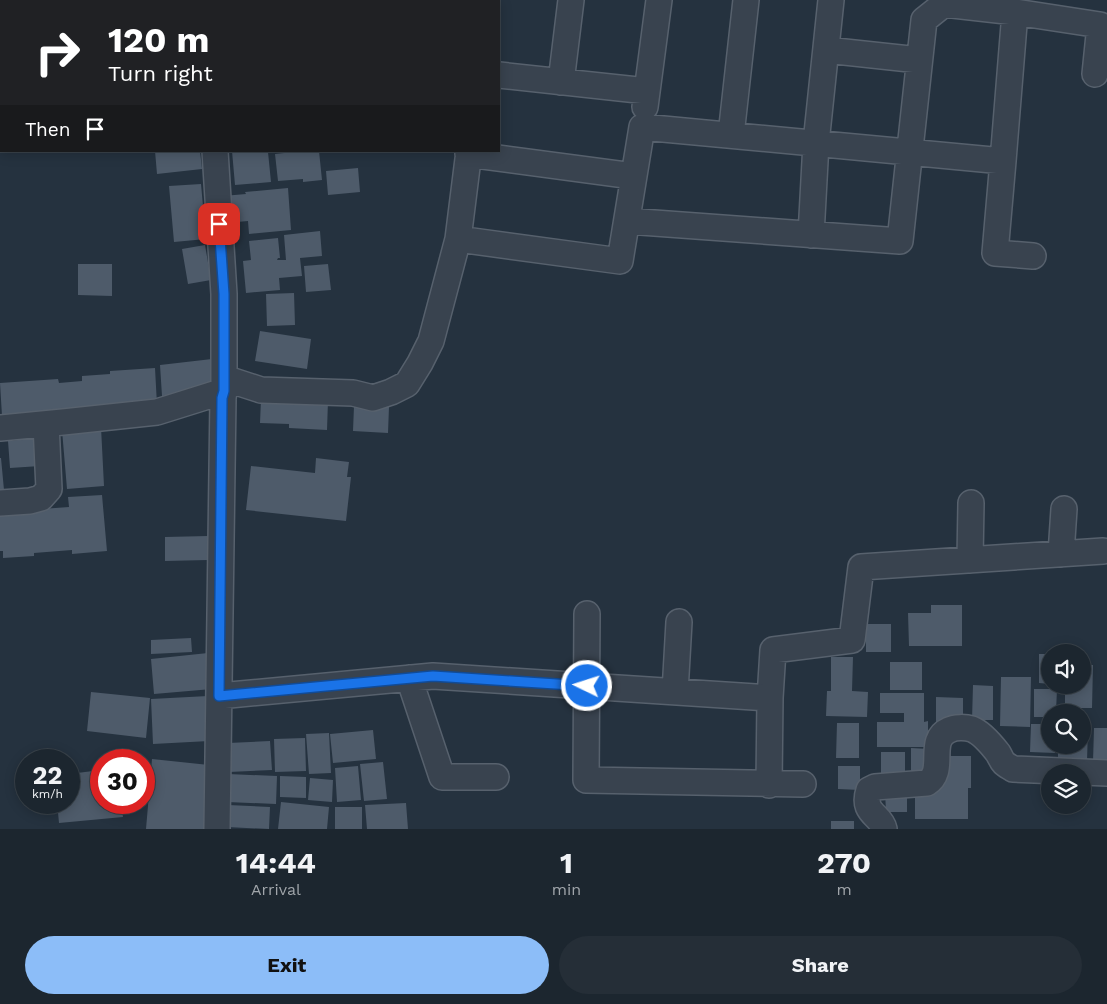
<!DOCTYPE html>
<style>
:root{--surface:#1c262f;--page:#252e37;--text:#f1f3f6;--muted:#a0a5aa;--line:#3a434b;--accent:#8cbdf8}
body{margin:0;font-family:"Work Sans",sans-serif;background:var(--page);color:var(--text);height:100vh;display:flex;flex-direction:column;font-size:19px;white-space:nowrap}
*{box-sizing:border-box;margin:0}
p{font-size:16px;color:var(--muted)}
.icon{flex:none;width:28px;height:28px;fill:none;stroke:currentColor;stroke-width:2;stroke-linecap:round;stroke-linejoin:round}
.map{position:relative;height:829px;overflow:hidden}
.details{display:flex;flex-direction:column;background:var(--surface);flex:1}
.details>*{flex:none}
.banner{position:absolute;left:0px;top:0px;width:500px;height:152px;box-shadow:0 2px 12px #0003,0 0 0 1px var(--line);background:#202124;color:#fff;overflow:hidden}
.buttons{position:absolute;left:1041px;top:644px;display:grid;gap:10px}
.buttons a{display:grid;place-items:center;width:50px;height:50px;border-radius:50%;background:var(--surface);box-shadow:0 2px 12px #0003,0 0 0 1px var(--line);font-size:25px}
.speed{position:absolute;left:15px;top:749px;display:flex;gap:10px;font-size:25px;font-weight:700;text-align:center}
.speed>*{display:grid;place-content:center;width:65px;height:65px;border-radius:50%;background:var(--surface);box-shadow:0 2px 12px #0003,0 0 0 1px var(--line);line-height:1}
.speed small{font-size:12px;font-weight:400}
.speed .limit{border:8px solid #d22;background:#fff;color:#111}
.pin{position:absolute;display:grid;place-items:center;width:42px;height:42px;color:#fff;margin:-21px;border-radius:10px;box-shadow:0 2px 8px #0006}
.me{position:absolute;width:55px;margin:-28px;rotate:274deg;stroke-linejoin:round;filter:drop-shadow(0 0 4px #0008)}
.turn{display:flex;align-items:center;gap:18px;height:105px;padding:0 25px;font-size:22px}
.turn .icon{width:65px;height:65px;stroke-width:2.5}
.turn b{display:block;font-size:35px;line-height:42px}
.then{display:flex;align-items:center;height:48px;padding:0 25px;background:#0003;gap:10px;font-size:19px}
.eta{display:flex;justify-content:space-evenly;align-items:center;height:85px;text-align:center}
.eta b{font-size:30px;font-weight:700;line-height:35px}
.button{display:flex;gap:10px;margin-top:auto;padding:10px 25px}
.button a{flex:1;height:58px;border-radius:30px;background:var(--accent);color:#111;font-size:20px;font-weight:700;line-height:58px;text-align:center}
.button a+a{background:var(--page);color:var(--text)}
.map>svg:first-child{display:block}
.building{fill:#4e5b6a}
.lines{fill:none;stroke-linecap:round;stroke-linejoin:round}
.minor-casing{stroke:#57616d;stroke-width:28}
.minor{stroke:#39434f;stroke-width:25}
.route-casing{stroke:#114b97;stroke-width:12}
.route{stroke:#1a73e8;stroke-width:9}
</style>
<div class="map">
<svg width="1107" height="829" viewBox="0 0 1107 829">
<rect width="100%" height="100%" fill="#25323f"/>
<path class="building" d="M155,151H200L202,169L157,174Z
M232,151H265V153L268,152L271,182L235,185Z
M303,151H319L322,180L303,182V179L278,181L275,154Z
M358,168L360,192L328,195L326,171Z
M201,184L206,239L174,242L169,186Z
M288,188L291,230L249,234L248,221L226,223L223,196L246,194L245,192Z
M320,231L322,256L300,258L302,276L279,278L280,290L246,293L243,261L251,260L249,241L278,238L280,258H278L277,260H286L284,235Z
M205,245L211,280L188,284L182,249Z
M78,264H112V296L78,295Z
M328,264L331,290L306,292L304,266Z
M294,293L295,325L267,326L266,294Z
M260,331L311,339L307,369L255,361Z
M212,359L214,386L194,394L162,396L160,365Z
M155,368L157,405L2,416L0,383L58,379L59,383L82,381V376L110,374V371Z
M261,399L328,401L327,430L289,428V424L260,423Z
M354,406L389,407L388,433L353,431Z
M101,427L104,486L67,489L62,430Z
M38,438L40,466L10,468L8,441Z
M0,458H1L4,490L0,491Z
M316,458L349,462L347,477H351L346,521L246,510L251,466L315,473Z
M102,495L107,551L72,554V550L34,553V556L3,558V551H0V512L69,507L68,497Z
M208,536V560L165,561V537Z
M931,605H962V646H909L908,613H931Z
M866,624H891V652H866Z
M191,638L192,652L151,654V640Z
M208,653L212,689L154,694L151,659Z
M1039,654H1050V684L1039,683Z
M831,657H853L852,691L868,692L867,717L826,716L827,691H831Z
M890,662H922V690H890Z
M1082,665H1093L1092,708H1065V685H1082Z
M1001,677H1031L1030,727L1000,726Z
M973,685L993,686V720H972Z
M1034,689H1057L1056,712H1050V717H1034Z
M91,692L150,698L146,738L87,731Z
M880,693H924V722L928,721V747H877V722H904V713H880Z
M208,696L209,741L153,744L151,699Z
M936,697L963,698V724H936Z
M837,723H859V758H836Z
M1031,724H1050V745H1055V753L1030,752Z
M1094,728H1107V762H1093Z
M1082,729H1088L1087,761L1058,760V745H1082Z
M373,730L376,759L333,763L330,734Z
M329,733L331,773L309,774L306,734Z
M305,738L306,771L275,772L274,739Z
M270,741L272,770L229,772L228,743Z
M911,748L929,749V771H911Z
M881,752H905V775L881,776Z
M937,756H971V788H968V819H915V788Z
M152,759L209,765L204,829H146Z
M383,762L387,799L364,801L360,764Z
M358,766L361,800L337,802L335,768Z
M838,766H860V790L838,789Z
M101,770V802H121L123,817L59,823L57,802H69V774Z
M228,774L277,776L276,804L227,802Z
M280,776L306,777V798L280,797Z
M310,778L333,780L332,802L308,800Z
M885,791H907V812H886Z
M281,802L329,807L327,829H278Z
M406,803L408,829H367L365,805Z
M228,805L270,807L269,829L227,827Z
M335,807H362V829H335Z
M831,821H854V829H831Z"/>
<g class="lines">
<defs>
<path id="minor" d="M192,0V1
M826,50L919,60
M499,75L647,91
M561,82L571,0
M645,107L659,0
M731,135L746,0
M215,151L224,294V391L223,398L217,829
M468,154L633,176
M1003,161L1015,12
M627,221L900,241L924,20L944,4L1015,12L1100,25L1095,74
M811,235L816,143L831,0
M458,239L469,151
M224,378L261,390L353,393L373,398L391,392L407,384L420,363L431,341L458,239L620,261L642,127L1003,161L995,253L1033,256
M0,428L63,422L157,412L224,391
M0,503L30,501L41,498L49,489L46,424
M1061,554L1064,509
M970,560L971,503
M587,614L586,780L803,784
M409,678L442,777H496
M675,692L679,622
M219,696L433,676L770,698L773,650L852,640L861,567L1103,551
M769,785L770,698
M884,829C881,814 861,814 869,790L875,787L927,783C947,771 926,740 949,730C955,727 965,727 972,729C982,733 991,744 998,753C1000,756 1001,760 1004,763C1006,765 1010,767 1013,769L1107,773"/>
</defs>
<use href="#minor" class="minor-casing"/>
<use href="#minor" class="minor"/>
</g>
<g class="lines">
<defs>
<path id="route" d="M219,224L224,294V391L222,398L219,696L433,676L587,686"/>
</defs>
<use href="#route" class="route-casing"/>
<use href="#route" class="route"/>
</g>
</svg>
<div class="buttons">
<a><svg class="icon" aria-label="sound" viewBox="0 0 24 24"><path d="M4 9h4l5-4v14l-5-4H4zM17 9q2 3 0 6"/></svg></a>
<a><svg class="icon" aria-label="search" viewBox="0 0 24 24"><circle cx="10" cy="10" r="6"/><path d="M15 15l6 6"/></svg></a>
<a><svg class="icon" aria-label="layers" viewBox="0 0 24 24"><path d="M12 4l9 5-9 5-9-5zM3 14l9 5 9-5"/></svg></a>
</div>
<div class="speed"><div>22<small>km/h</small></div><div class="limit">30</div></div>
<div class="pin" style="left:219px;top:224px;background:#d93025"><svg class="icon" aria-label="arrive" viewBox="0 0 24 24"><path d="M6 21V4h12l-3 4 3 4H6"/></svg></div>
<svg class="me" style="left:587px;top:686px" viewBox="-20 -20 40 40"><circle r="17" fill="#1a73e8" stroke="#fff" stroke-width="3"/><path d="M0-11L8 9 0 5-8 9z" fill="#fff"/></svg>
<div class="banner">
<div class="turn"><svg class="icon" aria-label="right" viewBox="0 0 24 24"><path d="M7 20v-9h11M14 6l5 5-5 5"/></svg><div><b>120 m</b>Turn right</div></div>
<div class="then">Then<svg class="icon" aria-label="arrive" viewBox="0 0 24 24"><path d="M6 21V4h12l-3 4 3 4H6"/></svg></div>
</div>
</div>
<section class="details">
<div class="eta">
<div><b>14:44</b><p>Arrival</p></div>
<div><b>1</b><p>min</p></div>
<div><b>270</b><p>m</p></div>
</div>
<div class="button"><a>Exit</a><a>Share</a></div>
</section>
